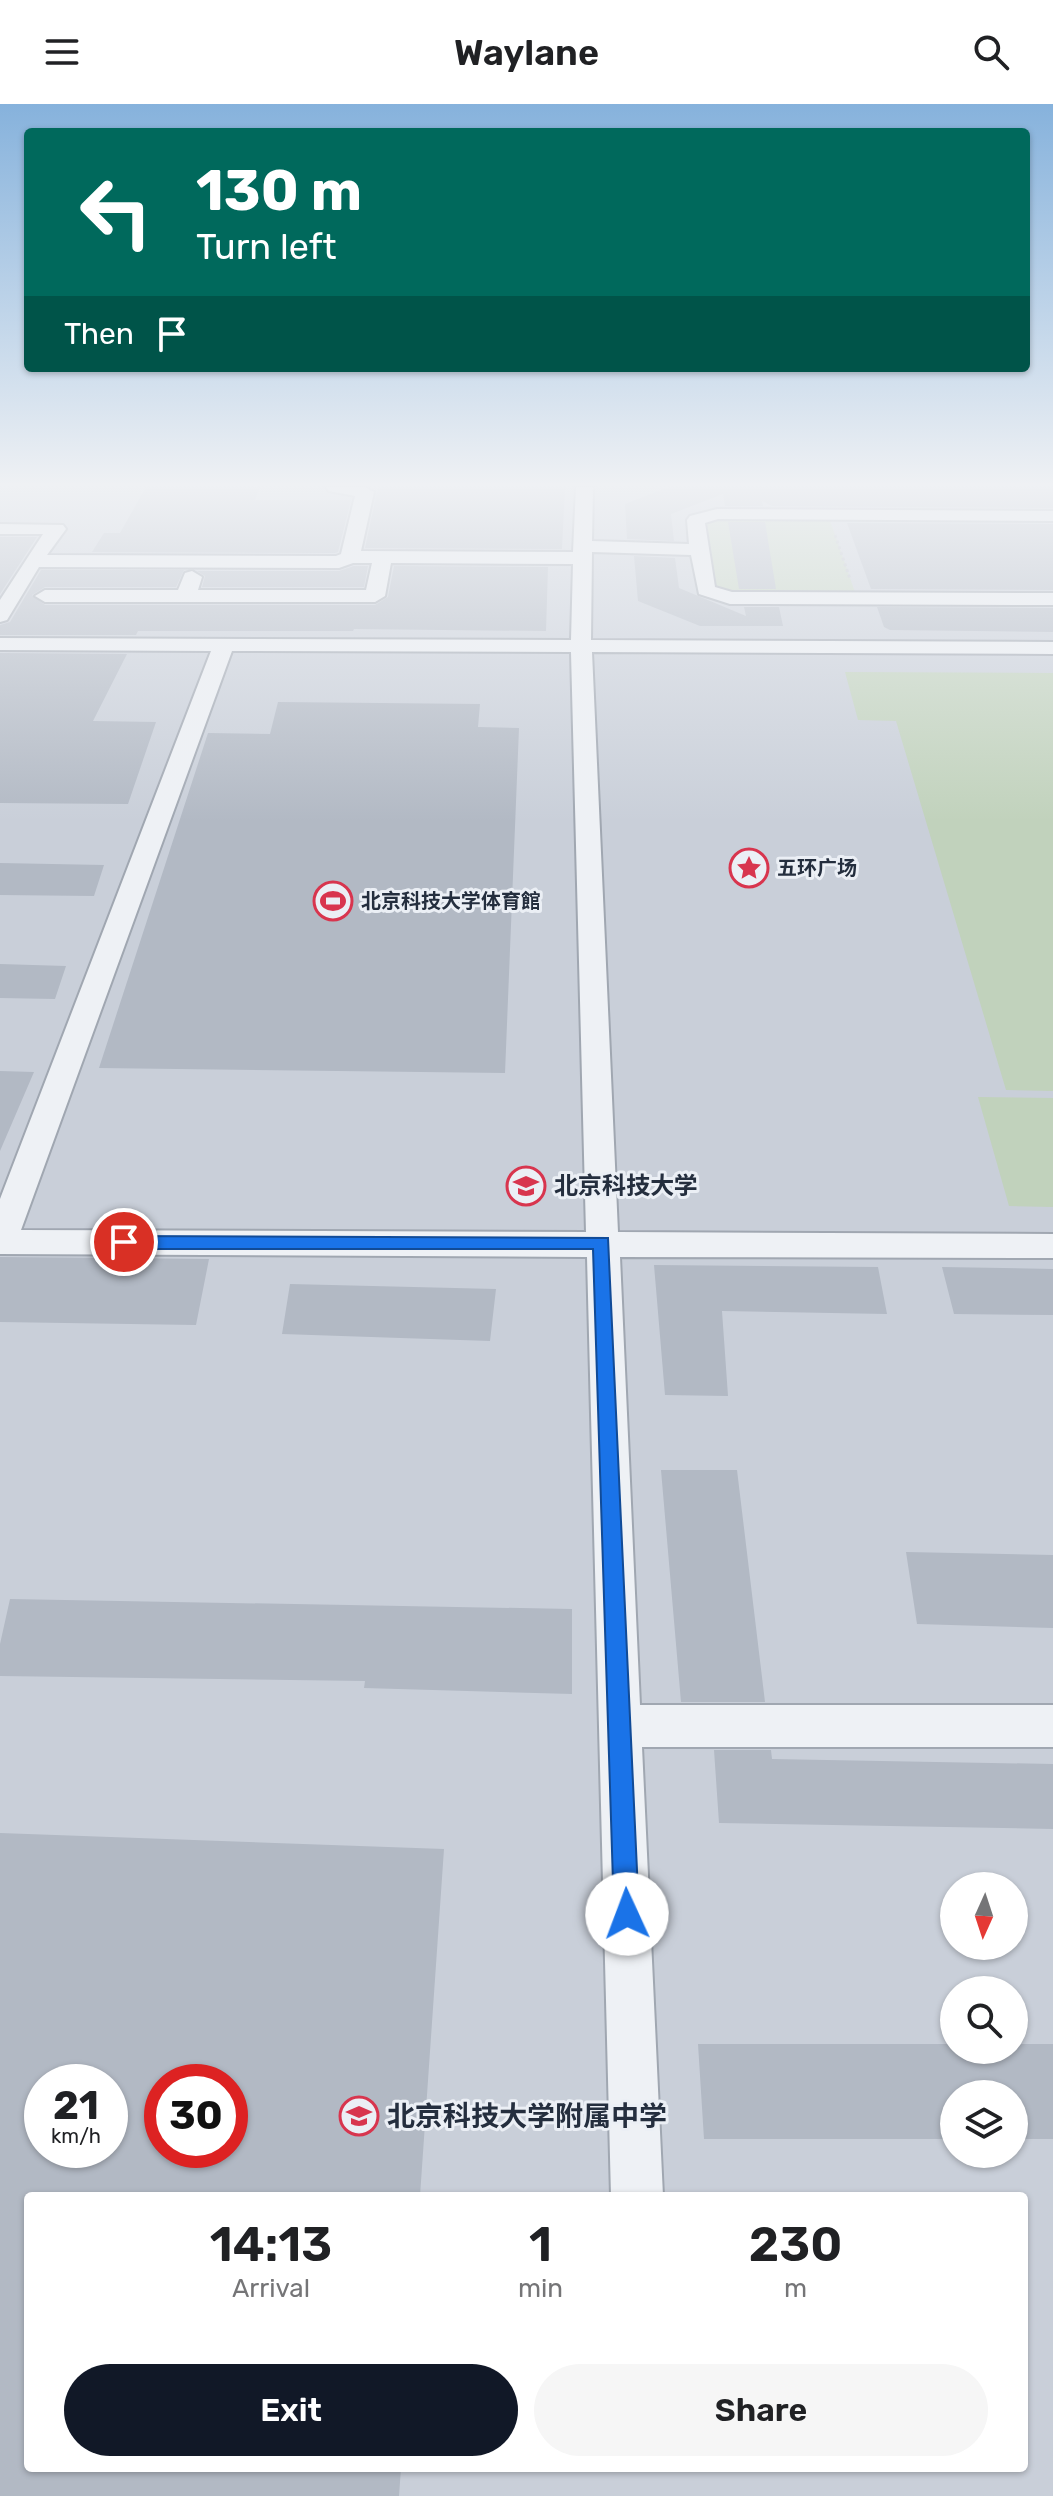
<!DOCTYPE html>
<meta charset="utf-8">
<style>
:root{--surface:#fff;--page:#f6f6f6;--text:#202124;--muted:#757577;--accent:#111827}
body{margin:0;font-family:Rubik,"Noto Sans SC",sans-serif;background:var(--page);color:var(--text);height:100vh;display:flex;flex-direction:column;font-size:30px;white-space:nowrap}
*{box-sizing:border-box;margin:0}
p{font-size:26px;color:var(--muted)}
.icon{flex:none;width:44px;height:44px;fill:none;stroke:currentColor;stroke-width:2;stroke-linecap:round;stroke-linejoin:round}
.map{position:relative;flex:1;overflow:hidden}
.details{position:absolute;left:24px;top:2088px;width:1004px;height:280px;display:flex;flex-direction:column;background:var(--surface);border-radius:8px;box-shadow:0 2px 6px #0004}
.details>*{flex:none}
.hud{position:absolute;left:24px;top:24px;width:1006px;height:244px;border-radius:8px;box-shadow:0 2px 6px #0004;background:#00695c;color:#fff;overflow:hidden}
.needle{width:52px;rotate:183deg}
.tools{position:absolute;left:940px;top:1768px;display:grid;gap:16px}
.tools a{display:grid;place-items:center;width:88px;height:88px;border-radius:50%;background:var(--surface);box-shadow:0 2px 6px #0004;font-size:40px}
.speed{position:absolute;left:24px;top:1960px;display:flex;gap:16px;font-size:40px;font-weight:700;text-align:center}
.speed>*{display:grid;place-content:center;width:104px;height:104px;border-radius:50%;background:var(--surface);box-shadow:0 2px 6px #0004;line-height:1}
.speed small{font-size:20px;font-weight:400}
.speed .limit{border:12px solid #d22;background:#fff;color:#111}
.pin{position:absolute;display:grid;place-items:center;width:68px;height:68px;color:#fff;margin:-34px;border:4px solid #fff;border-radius:50%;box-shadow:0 2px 8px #0007}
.me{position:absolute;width:88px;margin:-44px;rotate:358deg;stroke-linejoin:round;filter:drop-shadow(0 0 6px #0008)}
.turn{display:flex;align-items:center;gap:28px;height:168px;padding:0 40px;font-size:36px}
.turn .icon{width:104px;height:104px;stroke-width:2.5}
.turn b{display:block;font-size:56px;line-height:68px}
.then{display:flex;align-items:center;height:76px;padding:0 40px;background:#0003;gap:16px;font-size:30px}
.eta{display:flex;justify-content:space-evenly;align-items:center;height:136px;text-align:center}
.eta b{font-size:48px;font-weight:600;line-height:56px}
.primary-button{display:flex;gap:16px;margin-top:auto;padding:16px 40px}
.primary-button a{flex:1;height:92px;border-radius:48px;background:var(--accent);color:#fff;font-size:32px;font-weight:600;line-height:92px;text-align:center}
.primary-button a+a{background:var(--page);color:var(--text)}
header{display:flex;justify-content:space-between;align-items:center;height:104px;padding:0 40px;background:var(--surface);font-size:36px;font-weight:600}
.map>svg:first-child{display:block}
.built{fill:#c9cfd9;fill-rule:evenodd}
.green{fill:#c1d2bc}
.building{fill:#b2b9c4;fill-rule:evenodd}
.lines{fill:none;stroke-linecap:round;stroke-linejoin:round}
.street-casing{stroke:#a0a7b1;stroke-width:4}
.path{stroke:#b9bec5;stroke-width:3;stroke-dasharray:3 3;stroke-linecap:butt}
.street{fill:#eef1f5;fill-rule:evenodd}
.route{fill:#1a73e8;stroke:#114b97;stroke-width:2}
.labels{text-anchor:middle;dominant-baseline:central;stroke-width:6;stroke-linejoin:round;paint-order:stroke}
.far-poi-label{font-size:20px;font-weight:bold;fill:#242e3e;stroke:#ebeff5;text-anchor:start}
.poi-label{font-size:24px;font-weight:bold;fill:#242e3e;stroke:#ebeff5;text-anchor:start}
.near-poi-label{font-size:28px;font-weight:bold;fill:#242e3e;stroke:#ebeff5;text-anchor:start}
</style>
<header><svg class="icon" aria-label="menu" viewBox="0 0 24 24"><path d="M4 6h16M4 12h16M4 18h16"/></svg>Waylane<svg class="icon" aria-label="search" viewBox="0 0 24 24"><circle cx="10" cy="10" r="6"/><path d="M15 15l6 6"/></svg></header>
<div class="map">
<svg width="1053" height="2392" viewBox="0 0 1053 2392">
<rect width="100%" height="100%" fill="#dbe0e7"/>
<path class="built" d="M0,383H1053V2392H0ZM954,1782H1014V1842H954ZM954,1886H1014V1946H954ZM42,1978H110V2046H42ZM162,1978H230V2046H162ZM954,1990H1014V2050H954ZM28,2092H1024V2364H28Z"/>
<path class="green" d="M717,410L828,411L857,494H730L706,486L696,416Z
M845,568L1053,569V987L1006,986L896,617L858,616Z
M978,993L1053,994V1103L1009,1102Z"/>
<path class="building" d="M146,383H260L255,396H351L338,448L335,449L92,448L104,429H120Z
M378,383H565L562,445L365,444Z
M669,383H1053V404L772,402L762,397L763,402H725L723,390L671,410L674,437L627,435L625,400Z
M728,418H765L776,485H739Z
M847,419L1053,420V486L871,485Z
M0,433H37L0,490Z
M634,452L675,454L679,484L746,512L744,503H779L783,522H700L638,497Z
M354,462H368L364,483H202L205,472L197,467H339Z
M394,462L548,463L546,527L354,525L353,527H138L136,531H0V521L10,518L41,466H184L176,483H45L32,491L45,501H375L388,493Z
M877,503L1053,504V528L890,526L884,523Z
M0,549L127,550L93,617L156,618L128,700L0,699Z
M278,598L480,600L478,623L519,624L505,969L99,964L208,629L270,630Z
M0,759L104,761L94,792L0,791Z
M0,860L66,862L55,895L0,894Z
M0,967L34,968L0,1047Z
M0,1153L111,1154L209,1155L196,1221L0,1218Z
M654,1161L878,1163L887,1210L722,1207L728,1292L665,1291Z
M942,1163L1053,1165V1211L954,1210Z
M290,1180L496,1185L490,1237L282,1230Z
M661,1366H737L765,1598H681Z
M906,1448L1053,1451V1524L917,1520Z
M10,1495L572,1505V1590L364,1584L365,1577L0,1572V1540Z
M714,1646H771L772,1655L1053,1660V1725L719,1719Z
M0,1729L444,1745L420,2092H28V2364H401L399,2392H0ZM42,1978H110V2046H42ZM162,1978H230V2046H162Z
M698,1940H954V1946H1014V1940H1053V2035H1014V1990H954V2035H704Z"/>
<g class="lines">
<defs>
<path id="street" d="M326,383H365L374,388L361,447L573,448L576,383H593L592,437L689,440L687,416L690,412L717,405L1053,407V417L718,415L705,419L715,483L732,488L1053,489V501L730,500L699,490L691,451L592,448L591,536L1053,538V550L592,548L618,1128L1053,1130V1154L620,1153L640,1601H1053V1643H642L663,2092H611L587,1153L0,1150V1095L211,547L0,546V534L571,536L573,460L391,459L385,492L375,498H45L35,492L45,486H178L185,469L192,467L202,473L198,486H366L372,459H353L339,464L39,463L7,516L0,518V496L43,430H0V420L63,421L66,425L47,451L336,452L341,450L355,392L329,387ZM232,547L571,548L586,1128L21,1126Z"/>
</defs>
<use href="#street" class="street-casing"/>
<path class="path" d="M835,431L850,475"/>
<use href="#street" class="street"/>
</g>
<linearGradient id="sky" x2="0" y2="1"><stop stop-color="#86b2dc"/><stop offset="0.53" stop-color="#eff1f4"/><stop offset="1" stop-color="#eff1f4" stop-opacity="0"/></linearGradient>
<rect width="1053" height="718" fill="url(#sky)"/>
<path class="route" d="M124,1132L608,1134L639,1810L636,1819L627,1822L618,1819L614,1810L593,1145H124L115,1138Z"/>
<defs>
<symbol id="sight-ring" viewBox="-11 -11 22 22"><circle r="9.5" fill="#ebeff5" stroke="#d8354e" stroke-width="1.5"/><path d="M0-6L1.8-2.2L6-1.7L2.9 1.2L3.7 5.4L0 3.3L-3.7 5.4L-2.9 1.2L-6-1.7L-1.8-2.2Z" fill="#d8354e"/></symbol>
<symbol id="stadium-ring" viewBox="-11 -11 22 22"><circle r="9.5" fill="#ebeff5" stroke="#d8354e" stroke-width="1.5"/><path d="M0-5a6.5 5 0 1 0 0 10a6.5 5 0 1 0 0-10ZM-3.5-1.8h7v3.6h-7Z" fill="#d8354e"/></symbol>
<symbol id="university-ring" viewBox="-11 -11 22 22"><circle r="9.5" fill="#ebeff5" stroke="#d8354e" stroke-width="1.5"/><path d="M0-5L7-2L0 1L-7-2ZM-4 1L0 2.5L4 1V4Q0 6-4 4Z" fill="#d8354e"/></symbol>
<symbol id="school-ring" viewBox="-11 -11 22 22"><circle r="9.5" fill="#ebeff5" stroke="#d8354e" stroke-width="1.5"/><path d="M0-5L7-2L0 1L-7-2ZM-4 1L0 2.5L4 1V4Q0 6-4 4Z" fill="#d8354e"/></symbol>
</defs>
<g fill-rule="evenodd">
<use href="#sight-ring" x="727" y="742" width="44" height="44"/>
<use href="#stadium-ring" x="311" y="775" width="44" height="44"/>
<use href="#university-ring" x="504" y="1060" width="44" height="44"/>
<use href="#school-ring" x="337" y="1990" width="44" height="44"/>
</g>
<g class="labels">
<g class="far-poi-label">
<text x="777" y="764">五环广场</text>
<text x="361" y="797">北京科技大学体育館</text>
</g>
<g class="poi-label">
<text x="554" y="1082">北京科技大学</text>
</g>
<g class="near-poi-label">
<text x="387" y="2012">北京科技大学附属中学</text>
</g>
</g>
</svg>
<div class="tools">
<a><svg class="needle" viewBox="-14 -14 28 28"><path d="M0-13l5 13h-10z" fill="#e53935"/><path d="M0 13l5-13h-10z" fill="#757577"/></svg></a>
<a><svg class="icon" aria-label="search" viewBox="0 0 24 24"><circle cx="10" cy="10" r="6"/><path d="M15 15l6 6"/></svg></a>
<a><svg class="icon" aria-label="layers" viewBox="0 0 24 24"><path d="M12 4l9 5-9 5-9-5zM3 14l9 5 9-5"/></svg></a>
</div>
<div class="speed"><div>21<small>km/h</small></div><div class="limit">30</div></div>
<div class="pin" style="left:124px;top:1138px;background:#d93025"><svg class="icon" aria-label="arrive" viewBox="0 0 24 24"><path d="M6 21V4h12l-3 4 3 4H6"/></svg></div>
<svg class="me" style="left:627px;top:1810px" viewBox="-20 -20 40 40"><circle r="19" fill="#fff"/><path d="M0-13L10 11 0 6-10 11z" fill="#1a73e8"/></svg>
<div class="hud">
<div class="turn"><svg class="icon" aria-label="left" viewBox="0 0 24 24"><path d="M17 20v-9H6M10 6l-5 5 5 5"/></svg><div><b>130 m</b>Turn left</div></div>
<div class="then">Then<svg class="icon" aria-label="arrive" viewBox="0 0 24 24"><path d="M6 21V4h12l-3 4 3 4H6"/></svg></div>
</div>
<section class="details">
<div class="eta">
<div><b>14:13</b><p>Arrival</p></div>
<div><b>1</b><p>min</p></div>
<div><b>230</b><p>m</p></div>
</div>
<div class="primary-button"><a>Exit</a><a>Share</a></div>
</section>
</div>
